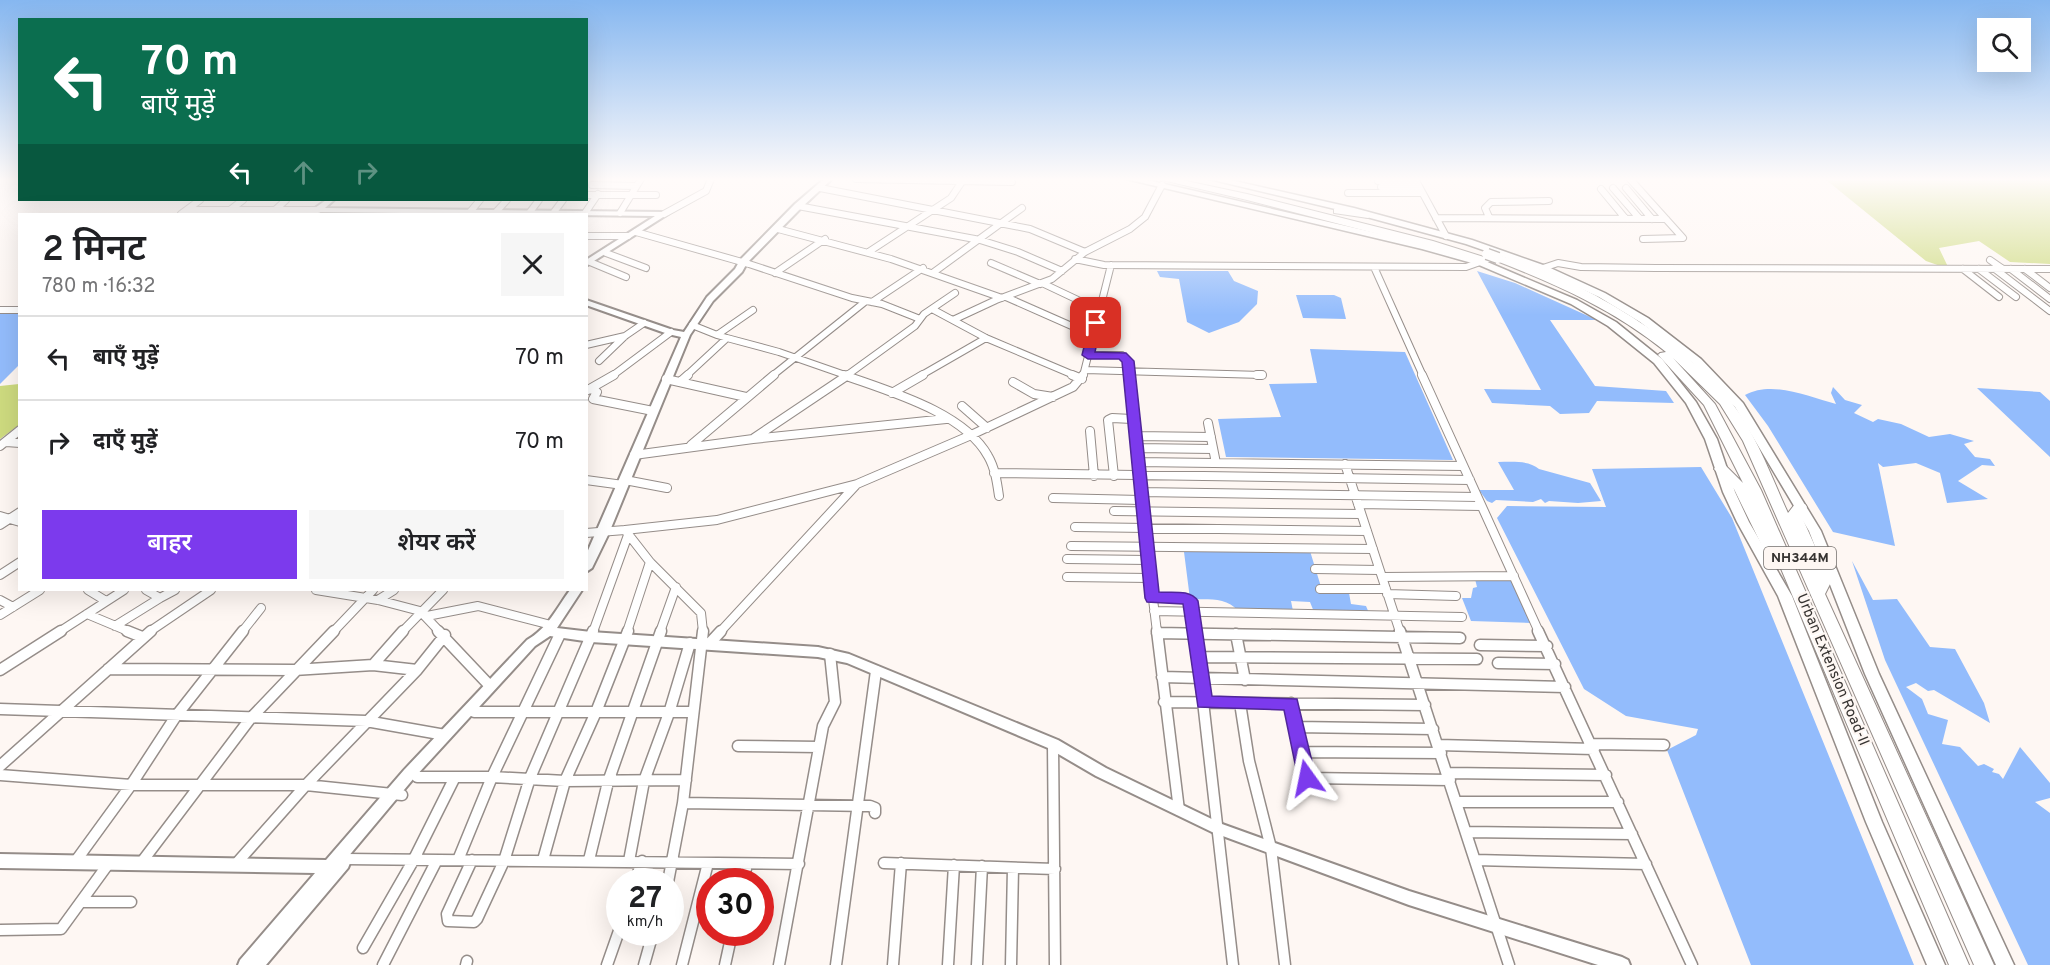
<!DOCTYPE html>
<html lang="hi">
<meta charset="utf-8">
<style>
:root{--surface:#fff;--page:#f6f6f6;--text:#202124;--muted:#757577;--line:#e0e0e0;--accent:#7c3aed}
body{margin:0;font-family:Overpass,"Noto Sans Devanagari",sans-serif;background:var(--page);color:var(--text);height:100vh;display:flex;flex-direction:column;font-size:22px;white-space:nowrap}
*{box-sizing:border-box;margin:0}
p{font-size:20px;color:var(--muted)}
.icon{flex:none;width:33px;height:33px;fill:none;stroke:currentColor;stroke-width:2;stroke-linecap:round;stroke-linejoin:round}
.map{position:relative;flex:1;overflow:hidden}
.sheet{position:absolute;left:18px;top:213px;width:570px;height:378px;display:flex;flex-direction:column;background:var(--surface);border-radius:0px;box-shadow:0 6px 24px #0002}
.sheet>*{flex:none}
.guide{position:absolute;left:18px;top:18px;width:570px;height:183px;border-radius:0px;box-shadow:0 6px 24px #0002;background:#0b6e4f;color:#fff;overflow:hidden}
.controls{position:absolute;left:1977px;top:18px;display:grid;gap:12px}
.controls a{display:grid;place-items:center;width:54px;height:54px;border-radius:0px;background:var(--surface);box-shadow:0 6px 24px #0002;font-size:30px}
.speed{position:absolute;left:606px;top:868px;display:flex;gap:12px;font-size:30px;font-weight:700;text-align:center}
.speed>*{display:grid;place-content:center;width:78px;height:78px;border-radius:50%;background:var(--surface);box-shadow:0 6px 24px #0002;line-height:1}
.speed small{font-size:15px;font-weight:400}
.speed .limit{border:9px solid #d22;background:#fff;color:#111}
.pin{position:absolute;display:grid;place-items:center;width:51px;height:51px;color:#fff;margin:-26px;border-radius:12px;box-shadow:0 3px 9px #0006}
.me{position:absolute;width:66px;margin:-33px;rotate:348deg;stroke-linejoin:round;filter:drop-shadow(0 0 4px #0008)}
.turn{display:flex;align-items:center;gap:21px;height:126px;padding:0 24px;font-size:27px}
.turn .icon{width:78px;height:78px;stroke-width:2.5}
.turn b{display:block;font-size:42px;line-height:51px}
.lanes{display:flex;align-items:center;height:57px;padding:0 24px;background:#0003;justify-content:center;gap:30px;direction:ltr}
.lanes .off{opacity:.35}
.round{display:grid;place-items:center;flex:none;width:63px;height:63px;border-radius:0px;background:var(--page)}
.head{display:flex;align-items:center;justify-content:space-between;height:102px;padding:0 24px}
h1{font-size:36px;font-weight:600;line-height:45px}
.primary-button{display:flex;gap:12px;margin-top:auto;padding:12px 24px}
.primary-button a{flex:1;height:69px;border-radius:0px;background:var(--accent);color:#fff;font-size:24px;font-weight:600;line-height:69px;text-align:center}
.primary-button a+a{background:var(--page);color:var(--text)}
ul{padding:0;list-style:none}
li{display:flex;align-items:center;gap:18px;height:84px;padding:0 24px;border-top:2px solid var(--line)}
li div{flex:1}
li b{display:block;font-size:22px}
li em{font-style:normal}
.map>svg:first-child{display:block}
.green{fill:#cedb7f}
.water{fill:#93bcfc}
.lines{fill:none;stroke-linecap:round;stroke-linejoin:round}
.street-far2-casing{stroke:#958d89;stroke-width:8}
.street-far1-casing{stroke:#958d89;stroke-width:10}
.street-casing{stroke:#958d89;stroke-width:13}
.secondary-casing{stroke:#958d89;stroke-width:4}
.primary-casing{stroke:#958d89;stroke-width:3}
.highway-casing{stroke:#958d89;stroke-width:2}
.street-far2{stroke:#fff;stroke-width:6}
.street-far1{stroke:#fff;stroke-width:8}
.street{stroke:#fff;stroke-width:10}
.secondary{fill:#fff;fill-rule:evenodd}
.primary{fill:#fff;fill-rule:evenodd}
.highway{fill:#fff;fill-rule:evenodd}
.highway-bridge-casing{stroke:#958d89;stroke-width:13;stroke-linecap:butt}
.highway-bridge{stroke:#fff;stroke-width:10}
.route{fill:#7c3aed;stroke:#51269a;stroke-width:1.5}
.labels{text-anchor:middle;dominant-baseline:central;stroke-width:4.5;stroke-linejoin:round;paint-order:stroke}
.shield{fill:#fef7f3;stroke:#726e6b;stroke-width:1.5}
.shield-label{font-size:14px;font-weight:bold;fill:#363331}
.street-label{font-size:15px;fill:#363331;stroke:#fef7f3}
</style>
<div class="map">
<svg width="2050" height="965" viewBox="0 0 2050 965">
<rect width="100%" height="100%" fill="#fef7f3"/>
<path class="green" d="M1825,179H2050V264L2010,262L1979,241L1939,248L1949,269L1926,261Z
M19,384V425L0,439V386Z"/>
<path class="water" d="M1157,271H1228L1234,281L1258,291L1257,304L1239,322L1209,333L1187,322L1179,279L1160,277Z
M1477,271L1515,283L1597,320H1550L1595,386L1666,391L1674,403L1597,401L1589,413L1560,414L1550,406L1492,403L1484,389L1541,390Z
M1296,295H1334L1341,298L1346,319L1303,318Z
M0,312H20L19,365L0,384Z
M1310,349L1405,352L1453,460L1226,457L1218,419L1281,417L1269,384L1317,383Z
M1833,387L1845,400L1862,405L1854,413L1873,422L1878,419L1901,424L1929,437L1950,434L1974,441L1964,444L1975,457L1990,459L1995,466L1982,465L1958,481L1988,499L1947,503L1940,473L1916,463L1883,467L1878,463L1895,546L1833,532L1768,426L1745,395C1773,380 1808,397 1836,404L1831,393Z
M1977,388L2040,392L2050,401V457Z
M1498,462C1511,462 1529,460 1539,469L1590,483L1601,501L1578,503L1549,501L1545,503L1541,499L1533,502L1496,500L1492,503L1487,501L1479,490H1514Z
M1701,467L1732,518L1914,965H1751L1667,750L1696,735L1698,729L1626,716L1584,689L1497,518L1507,506L1606,507L1592,469Z
M1188,549L1310,551L1322,590L1349,593L1351,604L1366,606L1369,613L1314,612L1310,602L1291,601L1293,611H1238C1226,596 1207,600 1190,599L1184,552Z
M1852,561L1873,600L1897,599L1930,647L1955,649L1984,703L1990,723L1934,690L1928,691L1916,683L1906,687L1922,699L1928,714L1948,720L1942,744L1960,747L1978,766L1984,764L1994,769L1992,772L1999,774L2003,779L2020,747L2050,783V798L2035,802L2050,813V965H2028L1885,660Z
M1475,579L1514,581L1533,623L1471,621L1462,598H1471L1473,588L1477,587Z"/>
<g class="lines">
<defs>
<path id="street-far2" d="M856,179L1012,182
M1415,179L1446,236
M1630,179L1683,238L1643,239
M1378,181H1416
M592,185L636,186
M1381,187H1419
M820,188L1030,229L1085,252
M1613,188L1639,218
M1626,188L1652,219
M1601,189L1625,218
M1348,193H1422
M586,195H656
M798,206L980,240L1018,252L1062,271
M187,210H318
M230,210L243,200
M274,211L286,200
M470,212L480,200
M496,212L507,200
M530,212L539,200
M554,212L563,200
M585,213L598,194
M620,213L641,179
M181,214L200,200
M664,214L706,191L711,179
M1489,217L1485,208L1491,202L1549,201
M1436,218L1666,219
M778,229L891,259L1002,298
M636,232L749,264L852,298L882,304L920,319
M586,236H628
M870,251L951,198L963,180
M606,253L646,268
M1075,259L1104,265L1466,267L1497,256
M1990,260L2003,269
M590,262L626,277
M991,263L1040,284
M1374,267L1423,376
M1543,268L1558,263L1581,267L1656,268L2050,269
M1963,269L1999,297
M1979,269L2016,297
M1995,269L2050,311
M2011,269L2050,299
M2025,269L2050,288
M934,272L1022,208
M775,273L825,239
M1042,283L1099,310
M1006,297L1092,335
M872,302L923,268
M932,309L986,338L1076,376
M0,310H20
M953,320L996,300L1052,279L1085,252L1130,229L1145,217L1162,185
M692,325L717,335
M727,338L717,335L753,310
M586,345L625,336
M1088,355H1122L1128,361L1129,376
M599,361L625,336L644,323
M1085,370L1262,375
M612,376L671,332
M686,376L727,338L779,352L848,376
M772,376L866,301
M846,376L915,326L924,314L955,293
M920,376L986,338
M1083,376L1111,265"/>
<path id="street-far1" d="M844,375C888,391 964,412 988,456C995,468 997,482 999,496
M1072,375L1082,379
M1129,375L1140,492L1157,632
M1257,375H1262
M1422,375L1539,632
M666,379L746,397
M680,382L688,375
M1013,382L1034,394L1053,397
M591,389L597,392L593,399L653,411
M586,391L614,375
M892,393L923,375
M962,406L987,428
M1208,423L1216,463
M1090,431L1094,476
M1135,436L1211,437
M754,438L848,375
M6,442L20,443
M691,445L774,375
M0,446L20,430
M1136,448L1213,449
M634,455L753,439L946,419
M1137,462L1463,466
M1345,464L1400,632
M994,473L1470,480
M1114,476L1108,420L1112,418L1132,419
M586,480L623,485
M625,480L667,488
M1140,492L1477,497
M1053,498L1141,500
M1358,504L1481,506
M1114,511L1361,514
M0,516L20,522
M0,525L20,512
M1075,527L1367,531
M625,530L717,520L857,484L969,436L1073,387L1083,375
M586,533L625,530L650,562L701,613L703,632
M1071,546L1373,549
M1067,559L1148,560
M1315,569L1379,570
M0,575L20,562
M1067,577L1150,578
M1382,577L1514,576
M1320,589H1386
M88,590L106,601
M146,590L160,598L175,590
M316,590L378,600L420,611L440,632
M1387,594L1456,596
M1152,598H1184L1191,601L1195,632
M0,600L13,607
M378,600L394,590
M1154,611L1462,617
M87,614L130,632
M0,615L40,590
M427,616L478,606L551,625
M115,626L160,598
M59,632L124,590
M149,632L211,590
M242,632L261,608
M333,632L373,590
M402,632L443,590
M593,632L628,535
M627,632L650,562
M660,632L676,587
M720,632L856,485"/>
<path id="street" d="M127,631L142,637
M438,631L490,686
M1157,631L1179,810
M1195,631L1233,965
M1400,631L1509,965
M1538,631L1692,965
M1157,633L1460,638
M1236,634L1245,680
M709,644L721,631
M1480,645L1547,646
M1198,657L1477,659
M1498,663L1555,664
M373,665L403,631
M108,669L294,670L373,665L417,670
M0,670L61,631
M1162,677L1565,687
M1164,702L1425,705
M1240,703L1249,761L1271,848L1285,965
M1291,703L1307,778L1450,780
M0,709L366,721L445,735
M474,712H693
M1295,727L1433,729
M1053,744L1055,965
M1592,744L1664,745
M1438,745L1594,749
M738,746L819,747
M1301,752L1441,753
M0,766L151,631
M1448,773L1606,775
M0,775L131,785H306L402,795
M417,777H492L565,781L686,780
M1457,802H1618
M683,803L870,806L875,808V813
M1467,832L1632,834
M346,859L799,864
M458,860L492,777L560,634
M472,860L447,914L448,921L474,922L477,919L504,861L530,778L593,631
M543,860L565,781L596,712L628,631
M589,860L608,782L661,631
M1475,860L1646,864
M629,861L644,781L669,713L690,643
M75,862L131,785L176,716L243,631
M141,863L250,719L334,631
M884,863L1055,869
M235,865L306,785L417,670L445,635
M635,882L642,861
M668,882L683,803L703,631
M743,882L747,864
M81,902H131
M0,930L61,929L109,863
M363,948L413,861L455,777
M383,965L437,860
M466,965L467,961
M607,965L620,928
M644,965L653,933
M682,965L708,863
M725,965L732,933
M779,965L823,726L835,702L830,654
M836,965L876,671
M893,965L901,863
M948,965L954,865
M977,965L982,866
M1011,965L1013,868"/>
<path id="secondary" d="M824,179H832L801,208L747,263L742,272L713,301L690,335L609,533L592,568L586,572V555L681,337L668,334L586,305V300L673,330L684,332L707,297L735,269L740,260L795,204Z
M326,200H334L325,208L664,212L668,214L586,266V260L655,216L315,212V208Z
M570,590H582L557,628L591,632L818,647L849,654L1058,740L1106,768L1222,824L1409,891L1622,957L1628,960L1630,965H1598L1409,905L1212,832L1096,776L1048,748L847,663L818,657L591,642L550,636L535,646L414,778L347,858L350,863L348,868L266,965H238L240,960L315,873L0,868V854L326,860L404,770L527,640C547,629 557,608 570,590Z"/>
<path id="primary" d="M1126,179H1143L1424,244L1485,261L1577,300L1616,322L1662,359L1696,402L1717,439L1735,492L1749,522L1792,596L1882,822L1945,965H1927L1866,822L1778,596L1737,522L1723,492L1705,439L1686,403L1654,363L1608,326L1571,304L1479,265L1422,249Z
M1209,179H1226L1354,208L1472,240L1546,266L1605,293L1648,318L1701,359L1743,403L1821,531L1879,674L2014,965H1996L1865,674L1809,531L1735,407L1693,363L1640,322L1599,297L1540,270L1466,244L1352,213Z"/>
<path id="highway" d="M1158,179H1177L1247,194L1433,241L1487,258L1482,261L1247,200Z
M1337,208L1368,212L1373,215L1368,218L1334,213V209Z
M1498,255C1575,276 1683,339 1732,403C1757,436 1771,476 1788,513L1795,504H1805L1807,507L1801,515L1831,582L1825,594L1994,965H1974L1743,441L1720,404L1673,358L1715,404L1761,490L1969,965H1949L1779,564L1764,550L1734,489L1714,469L1716,466H1726L1743,483L1704,405L1660,357L1658,355L1660,353L1666,352C1615,310 1556,284 1494,260L1493,258Z"/>
</defs>
<use href="#street-far2" class="street-far2-casing"/>
<use href="#street-far1" class="street-far1-casing"/>
<use href="#street" class="street-casing"/>
<use href="#secondary" class="secondary-casing"/>
<use href="#primary" class="primary-casing"/>
<use href="#highway" class="highway-casing"/>
<use href="#street-far2" class="street-far2"/>
<use href="#street-far1" class="street-far1"/>
<use href="#street" class="street"/>
<use href="#secondary" class="secondary"/>
<use href="#primary" class="primary"/>
<use href="#highway" class="highway"/>
<defs>
<path id="highway-bridge" d="M1487,254L1498,258"/>
</defs>
<use href="#highway-bridge" class="highway-bridge-casing"/>
<use href="#highway-bridge" class="highway-bridge"/>
</g>
<linearGradient id="sky" x2="0" y2="1"><stop stop-color="#86b7f0"/><stop offset="0.57" stop-color="#fffbfa"/><stop offset="1" stop-color="#fffbfa" stop-opacity="0"/></linearGradient>
<rect width="2050" height="315" fill="url(#sky)"/>
<path class="route" d="M1096,319L1101,323L1095,352L1126,353L1134,361L1159,592C1172,593 1190,589 1198,601L1212,696L1297,699L1316,778L1313,783L1307,786L1300,783L1298,778L1284,710L1198,707L1183,604L1147,602L1145,598L1122,362L1119,359H1088L1082,355L1090,323Z"/>
<g class="labels">
<rect class="shield" x="1764" y="547" width="72" height="22" rx="4.5"/>
<g class="shield-label">
<text x="1800" y="558">NH344M</text>
</g>
<g class="street-label">
<text transform="translate(1832 670) rotate(67)">Urban Extension Road-II</text>
</g>
</g>
</svg>
<div class="controls">
<a><svg class="icon" aria-label="search" viewBox="0 0 24 24"><circle cx="10" cy="10" r="6"/><path d="M15 15l6 6"/></svg></a>
</div>
<div class="speed"><div>27<small>km/h</small></div><div class="limit">30</div></div>
<div class="pin" style="left:1096px;top:323px;background:#d93025"><svg class="icon" aria-label="arrive" viewBox="0 0 24 24"><path d="M6 21V4h12l-3 4 3 4H6"/></svg></div>
<svg class="me" style="left:1307px;top:778px" viewBox="-20 -20 40 40"><path d="M0-17L14 15 0 8-14 15z" fill="#7c3aed" stroke="#fff" stroke-width="4"/></svg>
<div class="guide">
<div class="turn"><svg class="icon" aria-label="left" viewBox="0 0 24 24"><path d="M17 20v-9H6M10 6l-5 5 5 5"/></svg><div><b>70 m</b>बाएँ मुड़ें</div></div>
<div class="lanes"><svg class="icon" aria-label="left" viewBox="0 0 24 24"><path d="M17 20v-9H6M10 6l-5 5 5 5"/></svg><svg class="icon off" aria-label="ahead" viewBox="0 0 24 24"><path d="M12 20V5M6 11l6-6 6 6"/></svg><svg class="icon off" aria-label="right" viewBox="0 0 24 24"><path d="M7 20v-9h11M14 6l5 5-5 5"/></svg></div>
</div>
<section class="sheet">
<div class="head"><div><h1>2 मिनट</h1><p>780 m · 16:32</p></div><a class="round"><svg class="icon" aria-label="close" viewBox="0 0 24 24"><path d="M6 6l12 12M18 6L6 18"/></svg></a></div>
<ul>
<li><svg class="icon" aria-label="left" viewBox="0 0 24 24"><path d="M17 20v-9H6M10 6l-5 5 5 5"/></svg><div><b>बाएँ मुड़ें</b></div><em>70 m</em></li>
<li><svg class="icon" aria-label="right" viewBox="0 0 24 24"><path d="M7 20v-9h11M14 6l5 5-5 5"/></svg><div><b>दाएँ मुड़ें</b></div><em>70 m</em></li>
</ul>
<div class="primary-button"><a>बाहर</a><a>शेयर करें</a></div>
</section>
</div>
